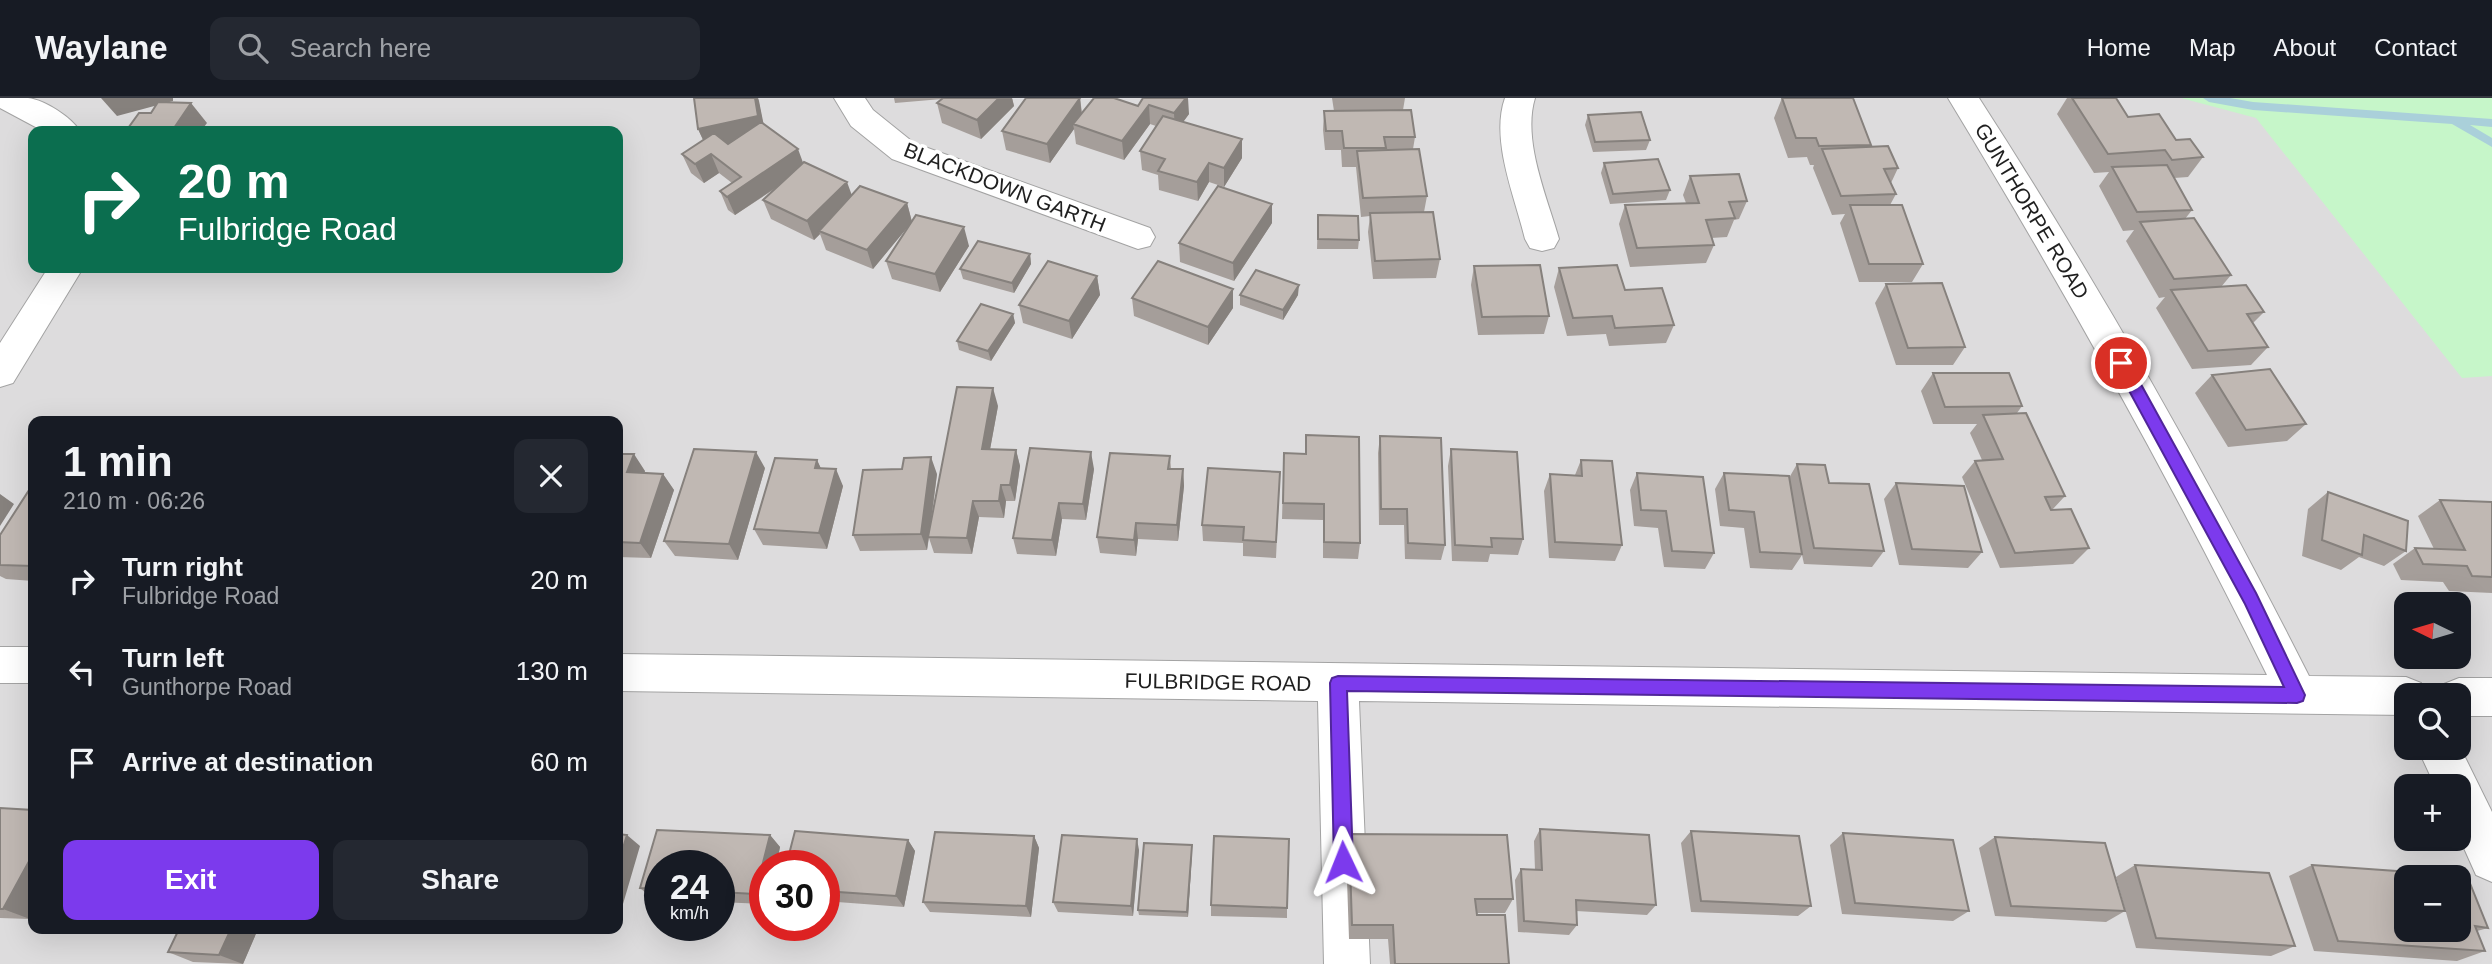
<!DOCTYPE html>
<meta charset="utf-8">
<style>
:root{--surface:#171b24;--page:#242831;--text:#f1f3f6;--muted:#9ea1a6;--line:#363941;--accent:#7c3aed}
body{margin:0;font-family:Arial,sans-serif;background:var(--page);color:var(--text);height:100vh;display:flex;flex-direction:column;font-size:26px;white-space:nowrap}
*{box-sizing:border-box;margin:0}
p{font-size:23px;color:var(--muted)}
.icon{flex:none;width:38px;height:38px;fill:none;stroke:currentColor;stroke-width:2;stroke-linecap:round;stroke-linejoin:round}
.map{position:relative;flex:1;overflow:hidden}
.sheet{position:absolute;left:28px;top:318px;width:595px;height:518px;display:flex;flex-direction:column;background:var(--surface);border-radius:14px;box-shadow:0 7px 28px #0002}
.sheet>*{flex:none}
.top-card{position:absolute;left:28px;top:28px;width:595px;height:147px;border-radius:14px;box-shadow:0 7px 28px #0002;background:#0b6e4f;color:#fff;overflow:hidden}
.needle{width:46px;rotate:275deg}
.buttons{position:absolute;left:2394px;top:494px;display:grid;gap:14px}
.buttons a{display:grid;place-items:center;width:77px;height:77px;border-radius:14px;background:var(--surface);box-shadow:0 7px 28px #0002;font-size:35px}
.speed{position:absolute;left:644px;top:752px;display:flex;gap:14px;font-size:35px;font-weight:700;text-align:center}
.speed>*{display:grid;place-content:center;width:91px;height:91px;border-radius:50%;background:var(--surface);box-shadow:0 7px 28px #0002;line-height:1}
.speed small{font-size:18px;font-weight:400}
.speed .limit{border:10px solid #d22;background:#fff;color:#111}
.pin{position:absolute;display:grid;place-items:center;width:60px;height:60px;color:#fff;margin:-30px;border:4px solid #fff;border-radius:50%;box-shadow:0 2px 7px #0007}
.me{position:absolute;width:77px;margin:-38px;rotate:358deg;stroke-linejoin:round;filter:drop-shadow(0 0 5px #0008)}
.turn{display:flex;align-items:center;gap:24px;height:147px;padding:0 35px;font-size:32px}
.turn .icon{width:91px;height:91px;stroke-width:2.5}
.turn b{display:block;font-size:49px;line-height:60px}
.round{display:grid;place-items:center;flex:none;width:74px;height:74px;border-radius:14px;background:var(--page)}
.headline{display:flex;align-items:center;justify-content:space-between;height:119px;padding:0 35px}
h1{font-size:42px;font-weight:700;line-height:52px}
.primary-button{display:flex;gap:14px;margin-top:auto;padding:14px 35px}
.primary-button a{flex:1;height:80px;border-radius:14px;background:var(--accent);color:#fff;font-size:28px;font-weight:700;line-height:80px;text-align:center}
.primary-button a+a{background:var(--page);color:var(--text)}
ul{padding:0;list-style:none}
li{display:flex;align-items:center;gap:21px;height:91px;padding:0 35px}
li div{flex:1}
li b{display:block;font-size:26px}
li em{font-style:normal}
header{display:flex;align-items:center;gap:42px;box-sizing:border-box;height:98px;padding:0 35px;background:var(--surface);border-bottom:2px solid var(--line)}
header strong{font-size:33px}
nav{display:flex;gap:38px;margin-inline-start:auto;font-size:24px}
.search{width:490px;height:63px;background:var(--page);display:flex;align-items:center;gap:18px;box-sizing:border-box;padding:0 24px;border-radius:14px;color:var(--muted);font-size:26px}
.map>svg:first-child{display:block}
.residential{fill:#dddcdd;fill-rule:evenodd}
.park{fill:#c6f6c9}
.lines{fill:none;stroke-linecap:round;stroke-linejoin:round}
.stream{fill:#aad0da;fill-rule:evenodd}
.minor-casing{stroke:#a3a3a3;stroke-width:2}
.minor{fill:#fff;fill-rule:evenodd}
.wall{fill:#a59e9a}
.shaded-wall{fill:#86817d}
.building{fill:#c0b8b3;stroke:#86817d;stroke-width:2;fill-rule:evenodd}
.route{fill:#7c3aed;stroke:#51269a;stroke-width:2}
.labels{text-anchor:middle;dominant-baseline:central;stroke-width:7;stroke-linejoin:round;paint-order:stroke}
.street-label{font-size:21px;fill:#1f1f1f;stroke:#fff}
</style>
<header>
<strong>Waylane</strong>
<div class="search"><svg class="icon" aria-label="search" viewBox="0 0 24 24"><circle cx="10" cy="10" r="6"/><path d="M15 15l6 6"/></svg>Search here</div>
<nav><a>Home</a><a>Map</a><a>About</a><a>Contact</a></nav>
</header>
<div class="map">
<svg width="2492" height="866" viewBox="0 0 2492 866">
<rect width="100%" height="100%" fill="#f0ece6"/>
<path class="residential" d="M0,0H2492V866H0ZM33,33H618V170H33ZM33,324H618V831H33ZM2406,506H2459V558H2406ZM2406,597H2459V649H2406ZM2406,688H2459V740H2406ZM660,768H719V828H660ZM765,768H824V828H765ZM2406,779H2459V831H2406Z"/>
<path class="park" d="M2181,0H2492V278L2462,280L2256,20Z"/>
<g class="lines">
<path class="stream" d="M2203,0H2230L2253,4L2492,21V29L2470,27L2492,40V49L2452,26L2253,12L2209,4Z"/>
<defs>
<path id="minor" d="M0,0C9,0 19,0 28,0C45,2 71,19 80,33H43L0,10Z
M834,0H865L873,12L914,45L1150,130L1155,139L1150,148L1138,151L892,61L851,28Z
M1505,0H1535C1522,42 1547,99 1559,141L1554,150L1542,153L1530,150L1525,141C1515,99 1490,42 1505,0Z
M1948,0H1979C2099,186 2209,380 2309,578L2406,579L2421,585L2426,597H2406V617L1359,603L1370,866H1324L1318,603L618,593V556L2267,577C2170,380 2062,188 1948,0Z
M48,170H83L13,285L0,289V245Z
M0,549H33V585H0Z
M2459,580H2492V618H2459V597H2439L2444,586Z
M2459,647L2492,714V784L2476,777L2459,739V688H2435L2417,649H2459Z"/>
</defs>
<use href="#minor" class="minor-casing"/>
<use href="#minor" class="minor"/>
</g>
<path class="wall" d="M694,0H758L763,26L803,65L852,97L907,105L912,124L969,148L940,194L892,181L886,163L909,127L873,171L826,152L820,136L814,142L771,121L763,102L779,88L735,117L728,112L720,93L732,85L719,75L704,85L691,75L682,56L703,42L698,31Z
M894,0H1012L1014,8L981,41L942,25L937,5L942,1L895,5Z
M1080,0L1082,15L1138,8L1143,0L1189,16L1183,24L1242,41V60L1224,89L1209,84L1198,103L1159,92L1158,77L1142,72L1140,53L1156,28L1150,26L1124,62L1076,46L1074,31L1050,65L1006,52L1002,33Z
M1332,0H1405L1403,12L1415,39L1413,51L1427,98L1424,114L1440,161L1436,180L1373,181L1368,134L1370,118L1361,119L1356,69H1342L1341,52H1325L1323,32L1324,13H1334Z
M1782,0L1871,47L1870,48L1898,70L1891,85L1896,96L1890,107L1923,166L1912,184H1859L1840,125L1845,116L1832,117L1813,70L1814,67H1810L1807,59L1788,60L1774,20Z
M2067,0H2116L2128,19L2176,42L2203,59L2188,79L2174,80L2192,112L2185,121L2231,177L2221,189L2264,214L2253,225L2268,249L2251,267L2192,271L2156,210L2165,199L2159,200L2126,143L2134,132L2123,133L2099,88L2109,74L2094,75L2057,16Z
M1588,17L1650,42L1646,52L1593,54L1585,27Z
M1604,65L1670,92L1666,102L1610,106L1601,75Z
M1690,78L1747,103L1739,121L1734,122L1727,139L1711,140L1714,147L1706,165L1630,169L1619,126L1625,107L1686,105L1683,97Z
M1318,117L1359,142L1358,151H1317Z
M1272,125L1234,183L1180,164L1179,145Z
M1030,156L1031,166L1014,195L963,181L960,171Z
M1474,168L1549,218L1544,236L1478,237L1471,187Z
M1559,170L1625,192L1674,227L1666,245L1609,248L1606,236L1567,238L1554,189Z
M1097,178L1100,197L1072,241L1023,225L1019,207Z
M1886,186L1965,249L1953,267H1896L1875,205Z
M1240,197H1298L1283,222L1240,207Z
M1132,200L1233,210L1208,247L1134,218Z
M1013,216L1015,225L991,263L959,252L957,243Z
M1933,275L2022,308L2017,315L2065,398L2052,412L2089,450L2073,466L2000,470L1962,379L1975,363L1982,362L1970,335L1977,326H1933L1921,293Z
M2212,277L2306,326L2287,343L2228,349L2195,295Z
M998,308L990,351L1016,352L1020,368L1015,403H1006L1004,420L979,419L972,456L934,455L929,440L927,452L860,453L853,437L937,376L930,433Z
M1306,337L1360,445L1358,461L1323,460V422L1282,421L1284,355L1305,356Z
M1380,338L1445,447L1441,462L1405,461L1404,427H1379L1378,355Z
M1451,351L1523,441L1518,457L1490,456L1488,464L1452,463L1448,368Z
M618,356L645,373L644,375L663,376L674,392L651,460L618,459Z
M1170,358L1171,371H1183L1184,388L1178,443L1138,441L1136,458L1100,455L1097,439Z
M817,362L821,371L843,388L827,451L763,447L754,431Z
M1581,362L1622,447L1615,463L1549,460L1544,393L1550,376L1575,377Z
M1797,366L1829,385L1884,453L1872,469L1804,466L1802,457L1792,472L1750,470L1744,430L1720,428L1715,391L1724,375L1789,380Z
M765,370L738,462L675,458L664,443Z
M1094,371L1086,422L1062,421L1056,458L1017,456L1013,440Z
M1280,374L1276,460L1243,458V445L1203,443L1202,427Z
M1637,375L1714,455L1705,471L1664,469L1658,430L1634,428L1630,392Z
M1896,385L1982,454L1968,470L1899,467L1884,401Z
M33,386V483L6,481L0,478V437Z
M2328,394L2406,453L2384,468L2359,459L2341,472L2302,458L2308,411Z
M2440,402L2492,404V495L2449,493L2443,484L2401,482L2393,466L2415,450L2434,451L2418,418Z
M0,710L30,821L0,820Z
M1540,731L1656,807L1647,817L1576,813L1577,827L1569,837L1518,834L1515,782L1521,771L1535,772L1534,743Z
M657,732L770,737L780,749L776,768H765V806L719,804V768H660V801H653L640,790Z
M1691,733L1811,808L1798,818L1691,814L1681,745Z
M1843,735L1969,813L1953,823L1842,816L1830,747Z
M1349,736L1513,801L1505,815H1477L1509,866H1390L1388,841H1349L1346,752Z
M1034,738L1039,750L1031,819L930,814L923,804Z
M1995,739L2125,813L2106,824L1995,818L1979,750Z
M908,742L915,753L904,809L824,803V768Z
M1192,747V754L1188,819L1139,817L1138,812Z
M1139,752L1133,818L1058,814L1053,804Z
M2135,767L2295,848L2271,858L2136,850L2116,779Z
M2312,767L2488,830L2477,833L2485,853L2457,863L2314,853L2289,778Z
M1211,807L1287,810V820L1211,818Z
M179,831H258L243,866L193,864L168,854Z"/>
<path class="shaded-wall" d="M101,0H173V3L117,18Z
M755,0H758L759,3L766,38L707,50L698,31Z
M999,0H1012L1014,8L981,41L977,22Z
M1080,0L1082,20L1073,26L1074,31L1050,65L1047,46Z
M1186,0H1188L1189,16L1175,35L1174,15Z
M191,5L207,25L201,33H172Z
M1149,7L1150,26L1124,62L1122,43Z
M1242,41V60L1224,89V70Z
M798,51L805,70L735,117L727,99Z
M711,56L719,75L704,85L695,66Z
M1209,65V84L1198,103L1197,84Z
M847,84L854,103L819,133L820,136L814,142L807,123Z
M907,105L912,124L873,171L867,152Z
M1272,106V125L1234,183L1233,165Z
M964,129L969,148L940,194L935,176Z
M1030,156L1031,166L1014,195L1012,185Z
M1097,178L1100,197L1072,241L1069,223Z
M1299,187L1298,197L1283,222V212Z
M1233,191V210L1208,247V229Z
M1013,216L1015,225L991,263L988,253Z
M993,290L998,308L987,368L982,351Z
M1016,352L1020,368L1015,403L1010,387Z
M756,354L765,370L738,462L729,446Z
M1091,354L1094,371L1086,422L1083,406Z
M634,356L645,373L639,391L627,374Z
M931,359L937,376L927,452L921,436Z
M817,362L825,379L815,370Z
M836,371L843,388L827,451L819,435Z
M1183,371L1184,388L1178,443L1177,427Z
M663,376L674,392L651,460L640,445Z
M1001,387L1006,403L1004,420L999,403Z
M0,396L14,406L0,428Z
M973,403L979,419L972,456L967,440Z
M1059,405L1062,421L1056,458L1052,442Z
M1136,425L1138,441L1136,458L1134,442Z
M627,737L640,748L623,806L618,802V766Z
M770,737L780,749L776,768H765V805L755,796Z
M1034,738L1039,750L1031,819L1026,808Z
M1137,741L1139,752L1133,818L1131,808Z
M908,742L915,753L904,809L896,798Z
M1192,747V754L1188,819L1187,814Z
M33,756V815L30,821L3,811Z
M231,831H258L243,866L219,857Z"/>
<path class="building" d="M694,0H755L758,18L698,31Z
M943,0H999L977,22L937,5Z
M1026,0H1080L1047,46L1002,33Z
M1094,0H1114L1138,8L1143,0H1186L1174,15L1149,7L1122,43L1073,26Z
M1782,0H1853L1871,47L1819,48L1816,40H1796Z
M2072,0H2116L2128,19L2159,16L2176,42L2190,41L2203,59L2172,62L2165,52L2108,56Z
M158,4L191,5L172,33H126L139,15H151Z
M1411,12L1415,39H1384L1386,50H1344L1342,33H1326L1324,13Z
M1641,14L1650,42L1595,44L1588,17Z
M1163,18L1242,41L1224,70L1209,65L1197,84L1158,73L1165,61L1140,53Z
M761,24L798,51L727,99L720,93L741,79L711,56L695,66L682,56L714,35L728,46Z
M398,29L434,31L433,33H396Z
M1888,48L1898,70L1884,71L1896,96L1841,98L1822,51Z
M1419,51L1427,98L1363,100L1357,53Z
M1658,61L1670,92L1613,96L1604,65Z
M804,64L847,84L807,123L763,102Z
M2167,67L2192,112L2137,114L2112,69Z
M1739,76L1747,103L1729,104L1735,120L1706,122L1714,147L1637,150L1625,107L1699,105L1690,78Z
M860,88L907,105L867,152L819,133Z
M1218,88L1272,106L1233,165L1179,145Z
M1850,107H1902L1923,166H1869Z
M1433,114L1440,161L1375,163L1370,115Z
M916,117L964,129L935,176L886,163Z
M1318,117L1358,118L1359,142L1318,141Z
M2194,120L2231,177L2174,181L2140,124Z
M978,143L1030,156L1012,185L960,171Z
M1048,163L1097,178L1069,223L1019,207Z
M1158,163L1233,191L1208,229L1132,200Z
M1540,167L1549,218L1482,219L1474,168Z
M1617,167L1625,192L1662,190L1674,227L1615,230L1612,218L1573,220L1559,170Z
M1256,172L1299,187L1283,212L1240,197Z
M1942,185L1965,249L1908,250L1886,186Z
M2246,187L2264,214L2247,216L2268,249L2208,253L2171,192Z
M981,206L1013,216L988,253L957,243Z
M2270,271L2306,326L2246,332L2212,277Z
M1933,275H2009L2022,308L1945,309Z
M957,289L993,290L982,351L1016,352L1010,387H1001L999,403H973L967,440L928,439Z
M2026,315L2065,398L2045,399L2051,412L2071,411L2089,450L2015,455L1975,363L2003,361L1983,317Z
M1306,337L1359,339L1360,445L1324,444V406L1283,405L1284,355L1306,356Z
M1380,338L1441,340L1445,447L1408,445L1407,411H1381Z
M1030,350L1091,354L1083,406L1059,405L1052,442L1013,440Z
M694,351L756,354L729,446L664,443Z
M1451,351L1517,354L1523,441L1491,440L1492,449L1455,447Z
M1110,355L1170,358L1168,371H1183L1177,427L1136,425L1134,442L1097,439Z
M618,356H634L627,374L663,376L640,445L618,444Z
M931,359L921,436L853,437L863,372L902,371L904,360Z
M775,360L817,362L815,370L836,371L819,435L754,431Z
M1581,362L1612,363L1622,447L1555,444L1550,376L1582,378Z
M1797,366L1825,367L1829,385L1869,386L1884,453L1814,450Z
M1208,370L1280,374L1276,444L1243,442L1244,429L1202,427Z
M1637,375L1703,379L1714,455L1672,453L1666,413L1641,412Z
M1724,375L1789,378L1802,456L1760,454L1754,414L1729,412Z
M1896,385L1964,388L1982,454L1912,451Z
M33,386V468L0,467V437Z
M2328,394L2408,423L2406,453L2364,437L2362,457L2322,442Z
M2440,402L2492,404V479L2472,478L2467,468L2423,466L2415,450L2465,452Z
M0,710L33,712V756L3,811H0Z
M1540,731L1649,737L1656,807L1576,802L1577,827L1524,823L1521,771L1542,772Z
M657,732L770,737L755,796L719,794V768H660V791L640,790Z
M795,733L908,742L896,798L824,793V768H786Z
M1691,733L1799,738L1811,808L1701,803Z
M935,734L1034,738L1026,808L923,804Z
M1843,735L1953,742L1969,813L1855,805Z
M618,736L627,737L618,766Z
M1349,736L1507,737L1513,801H1475L1477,817H1505L1509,866H1395L1393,827H1352Z
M1062,737L1137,741L1131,808L1053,804Z
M1214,738L1289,741L1287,810L1211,807Z
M1995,739L2105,745L2125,813L2011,808Z
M1144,745L1192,747L1187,814L1138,812Z
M2135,767L2269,775L2295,848L2156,840Z
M2312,767L2467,778L2488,830L2475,828L2485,853L2338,843ZM2406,779H2459V831H2406Z
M179,831H231L219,857L168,854Z"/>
<path class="route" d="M2121,260L2127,261L2256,495L2305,597L2303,603L2297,605L1347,593L1353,764L1350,770L1343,773L1337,770L1334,764L1330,585L1332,580L1338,578L2284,589L2245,506L2114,265Z"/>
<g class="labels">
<g class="street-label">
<text transform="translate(1005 89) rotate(21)">BLACKDOWN GARTH</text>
<text transform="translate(2032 113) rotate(59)">GUNTHORPE ROAD</text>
<text transform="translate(1218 584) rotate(1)">FULBRIDGE ROAD</text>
</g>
</g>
</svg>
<div class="buttons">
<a><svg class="needle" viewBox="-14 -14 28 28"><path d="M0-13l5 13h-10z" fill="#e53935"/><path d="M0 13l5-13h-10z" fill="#9ea1a6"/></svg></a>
<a><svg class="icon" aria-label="search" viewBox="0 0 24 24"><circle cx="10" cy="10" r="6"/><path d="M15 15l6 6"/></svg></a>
<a>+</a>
<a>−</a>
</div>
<div class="speed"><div>24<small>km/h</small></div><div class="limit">30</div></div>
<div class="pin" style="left:2121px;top:265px;background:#d93025"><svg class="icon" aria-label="arrive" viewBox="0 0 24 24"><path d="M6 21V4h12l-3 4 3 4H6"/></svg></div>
<svg class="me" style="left:1343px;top:764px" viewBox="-20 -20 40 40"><path d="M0-17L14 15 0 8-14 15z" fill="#7c3aed" stroke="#fff" stroke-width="4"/></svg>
<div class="top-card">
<div class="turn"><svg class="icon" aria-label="right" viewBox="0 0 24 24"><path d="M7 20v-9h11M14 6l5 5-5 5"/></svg><div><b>20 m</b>Fulbridge Road</div></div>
</div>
<section class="sheet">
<div class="headline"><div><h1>1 min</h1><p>210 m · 06:26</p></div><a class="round"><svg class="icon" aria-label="close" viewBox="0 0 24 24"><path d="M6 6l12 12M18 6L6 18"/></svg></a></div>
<ul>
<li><svg class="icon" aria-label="right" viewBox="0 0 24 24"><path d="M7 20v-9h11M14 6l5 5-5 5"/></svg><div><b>Turn right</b><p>Fulbridge Road</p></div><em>20 m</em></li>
<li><svg class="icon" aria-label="left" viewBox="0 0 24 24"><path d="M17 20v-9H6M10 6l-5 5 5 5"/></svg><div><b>Turn left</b><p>Gunthorpe Road</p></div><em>130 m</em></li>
<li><svg class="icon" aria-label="arrive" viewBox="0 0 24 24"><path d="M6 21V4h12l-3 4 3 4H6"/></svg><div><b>Arrive at destination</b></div><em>60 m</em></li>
</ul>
<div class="primary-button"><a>Exit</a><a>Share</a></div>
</section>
</div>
